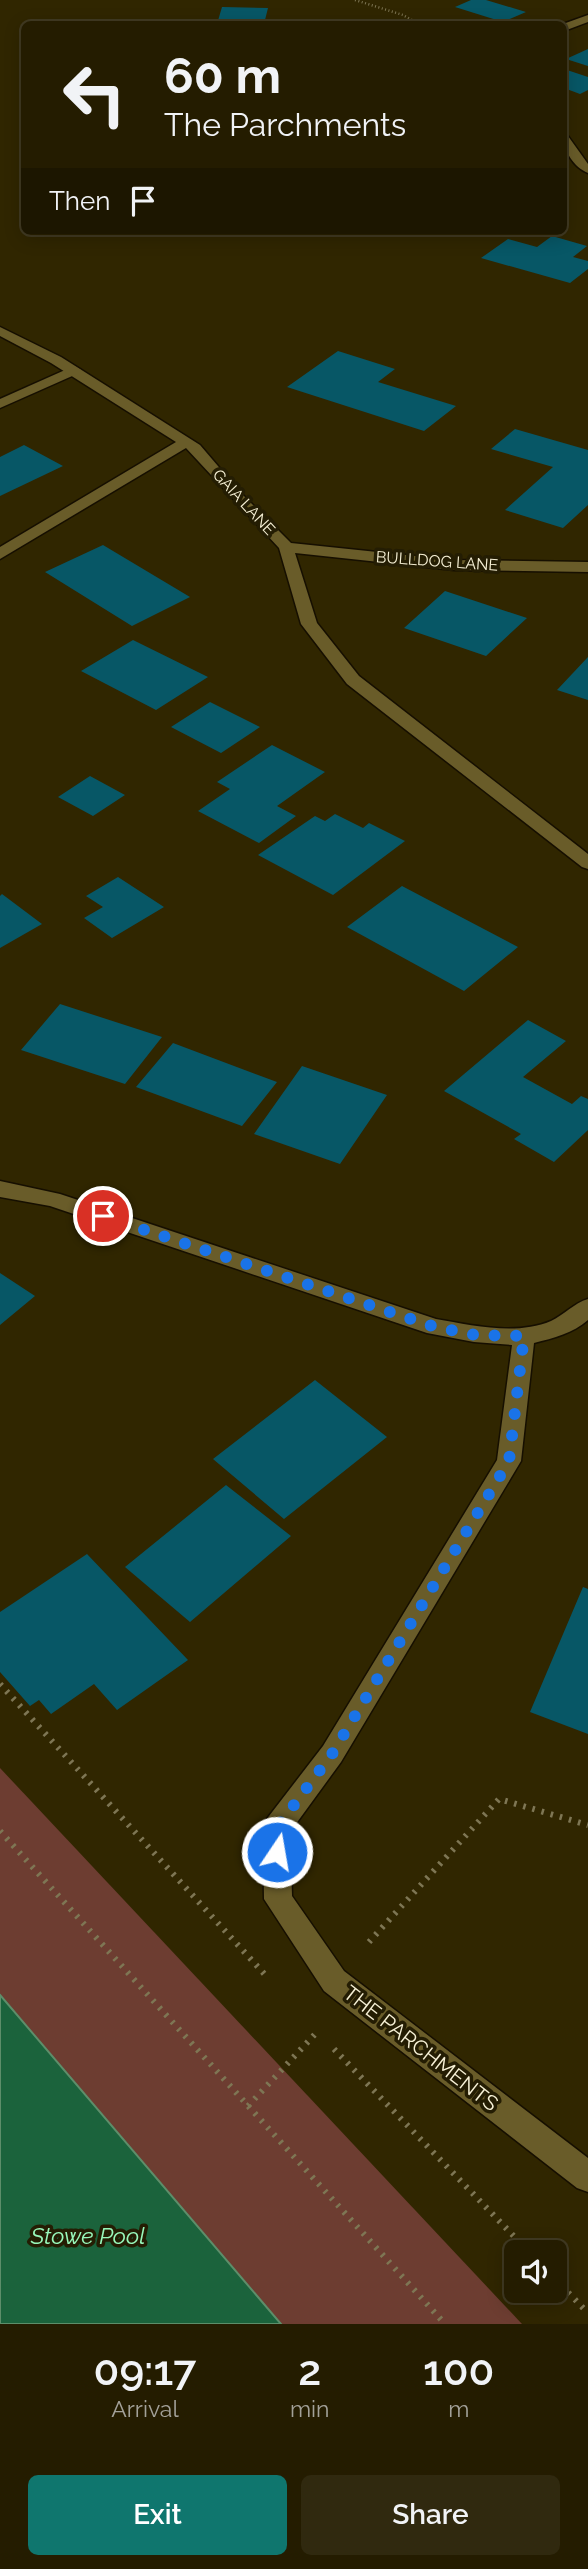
<!DOCTYPE html>
<style>
:root{--surface:#241c00;--page:#30290f;--text:#f1f3f6;--muted:#a3a199;--line:#413a22;--accent:#0f766e}
body{margin:0;font-family:Raleway,sans-serif;background:var(--page);color:var(--text);height:100vh;display:flex;flex-direction:column;font-size:26px;white-space:nowrap}
*{box-sizing:border-box;margin:0}
p{font-size:23px;color:var(--muted)}
.icon{flex:none;width:38px;height:38px;fill:none;stroke:currentColor;stroke-width:2;stroke-linecap:round;stroke-linejoin:round}
.map{position:relative;height:2324px;overflow:hidden}
.panel{display:flex;flex-direction:column;background:var(--surface);flex:1}
.panel>*{flex:none}
.banner{position:absolute;left:21px;top:21px;width:546px;height:214px;border-radius:10px;box-shadow:0 4px 18px #0003,0 0 0 2px var(--line);background:#241c00;color:var(--text);overflow:hidden}
.fabs{position:absolute;left:504px;top:2240px;display:grid;gap:14px}
.fabs a{display:grid;place-items:center;width:63px;height:63px;border-radius:10px;background:var(--surface);box-shadow:0 4px 18px #0003,0 0 0 2px var(--line);font-size:35px}
.pin{position:absolute;display:grid;place-items:center;width:60px;height:60px;color:#fff;margin:-30px;border:4px solid #fff;border-radius:50%;box-shadow:0 2px 7px #0007}
.me{position:absolute;width:77px;margin:-38px;rotate:12deg;stroke-linejoin:round;filter:drop-shadow(0 0 5px #0008)}
.turn{display:flex;align-items:center;gap:24px;height:147px;padding:0 28px;font-size:32px}
.turn .icon{width:91px;height:91px;stroke-width:2.5}
.turn b{display:block;font-size:49px;line-height:60px}
.then{display:flex;align-items:center;height:66px;padding:0 28px;background:#0003;gap:14px;font-size:26px}
.eta{display:flex;justify-content:space-evenly;align-items:center;height:119px;text-align:center}
.eta b{font-size:42px;font-weight:600;line-height:49px}
.action{display:flex;gap:14px;margin-top:auto;padding:14px 28px}
.action a{flex:1;height:80px;border-radius:10px;background:var(--accent);color:#fff;font-size:28px;font-weight:600;line-height:80px;text-align:center}
.action a+a{background:var(--page);color:var(--text)}
.map>svg:first-child{display:block}
.green{fill:#6d3d31}
.water{fill:#1b633c;stroke:#5d8e6a;stroke-width:2}
.building{fill:#075766}
.lines{fill:none;stroke-linecap:round;stroke-linejoin:round}
.lane-casing{stroke:#160f00;stroke-width:3}
.street-casing{stroke:#160f00;stroke-width:3}
.path-far1{stroke:#7e7654;stroke-width:2.5;stroke-dasharray:1 2.5;stroke-linecap:butt}
.path{stroke:#7e7654;stroke-width:6;stroke-dasharray:2.5 7;stroke-linecap:butt}
.lane{fill:#695c29;fill-rule:evenodd}
.street{fill:#695c29;fill-rule:evenodd}
.route{stroke:#1a73e8;stroke-width:12;stroke-dasharray:0 21.6}
.labels{text-anchor:middle;dominant-baseline:central;stroke-width:7;stroke-linejoin:round;paint-order:stroke}
.far-street-label{font-size:16px;fill:#f7f1d6;stroke:#241d03}
.near-street-label{font-size:21px;fill:#f7f1d6;stroke:#241d03}
.near-water-label{font-size:23px;font-style:italic;fill:#98f9bb;stroke:#241d03}
</style>
<div class="map">
<svg width="588" height="2324" viewBox="0 0 588 2324">
<rect width="100%" height="100%" fill="#302600"/>
<path class="green" d="M0,1768L522,2324H0Z"/>
<path class="water" d="M0,1995L281,2324H0Z"/>
<path class="building" d="M471,0H486L526,12L503,22L455,7Z
M222,7L268,8L264,24H217Z
M588,49V66L566,59Z
M564,69L588,77V90L580,94L564,88Z
M552,236L587,246L573,257L588,261V269L570,283L481,258L508,239L537,247Z
M338,351L395,369L378,382L456,406L424,431L287,387Z
M515,429L588,450V505L563,528L505,510L553,467L491,449Z
M24,445L63,466L0,496V457Z
M103,545L190,597L132,626L45,572Z
M445,591L527,618L486,656L404,628Z
M133,640L208,677L156,710L81,671Z
M588,657V700L557,690Z
M210,702L260,727L221,753L171,727Z
M272,745L325,772L277,806L296,816L259,843L198,811L230,789L217,782Z
M90,776L125,795L93,816L58,797Z
M335,814L363,828L369,823L405,841L333,895L258,855L315,816L325,821Z
M118,877L164,907L112,938L84,918L103,907L86,896Z
M402,886L518,947L464,991L347,927Z
M2,894L42,924L0,948V896Z
M60,1004L162,1037L125,1084L21,1050Z
M528,1020L566,1041L523,1077L572,1104L581,1096L588,1099V1130L554,1162L514,1139L521,1134L444,1091Z
M173,1043L277,1082L242,1126L136,1087Z
M302,1066L387,1095L340,1164L254,1134Z
M0,1273L35,1296L0,1325Z
M315,1380L387,1437L284,1519L213,1459Z
M226,1485L291,1536L190,1622L125,1567Z
M87,1554L188,1660L117,1710L94,1684L51,1714L39,1700L30,1706L0,1672V1612Z
M583,1587L588,1589V1734L530,1712Z"/>
<g class="lines">
<defs>
<path id="lane" d="M74,366L81,370L79,373L0,408V399Z"/>
<path id="street" d="M588,15V22L564,31L563,24Z
M564,135L568,136L588,164V173C573,167 563,150 564,135Z
M0,327L61,357L200,445L241,493L291,543L454,560L588,562V572L454,570L295,553L317,623L359,676L588,854V869L582,867L347,684L301,624L279,548L186,448L0,559V547L176,442L51,363L0,336Z
M0,1181L60,1194L436,1319C471,1325 516,1336 551,1321C564,1315 574,1303 588,1299V1320C573,1333 554,1338 534,1343L521,1461L341,1762L290,1832L292,1896L344,1971L588,2158V2192L577,2188L324,1991L264,1899L263,1829L266,1820L323,1746L497,1460L512,1345L474,1342L427,1333L50,1206L0,1197Z"/>
</defs>
<use href="#lane" class="lane-casing"/>
<use href="#street" class="street-casing"/>
<path class="path-far1" d="M355,0L403,15L419,24"/>
<path class="path" d="M0,1684L268,1978
M0,1831L445,2324
M369,1942L499,1799L588,1825
M334,2049L529,2252
M248,2106L317,2032
M555,2279L588,2313"/>
<use href="#lane" class="lane"/>
<use href="#street" class="street"/>
</g>
<g class="lines">
<path class="route" d="M103,1216L435,1327L475,1335L524,1336L509,1461L332,1754L276,1829L277,1852"/>
</g>
<g class="labels">
<g class="far-street-label">
<text transform="translate(244 502) rotate(47)">GAIA LANE</text>
<text transform="translate(437 561) rotate(4)">BULLDOG LANE</text>
</g>
<g class="near-street-label">
<text transform="translate(421 2048) rotate(38)">THE PARCHMENTS</text>
</g>
<g class="near-water-label">
<text x="88" y="2235">Stowe Pool</text>
</g>
</g>
</svg>
<div class="fabs">
<a><svg class="icon" aria-label="sound" viewBox="0 0 24 24"><path d="M4 9h4l5-4v14l-5-4H4zM17 9q2 3 0 6"/></svg></a>
</div>
<div class="pin" style="left:103px;top:1216px;background:#d93025"><svg class="icon" aria-label="arrive" viewBox="0 0 24 24"><path d="M6 21V4h12l-3 4 3 4H6"/></svg></div>
<svg class="me" style="left:277px;top:1852px" viewBox="-20 -20 40 40"><circle r="17" fill="#1a73e8" stroke="#fff" stroke-width="3"/><path d="M0-11L8 9 0 5-8 9z" fill="#fff"/></svg>
<div class="banner">
<div class="turn"><svg class="icon" aria-label="left" viewBox="0 0 24 24"><path d="M17 20v-9H6M10 6l-5 5 5 5"/></svg><div><b>60 m</b>The Parchments</div></div>
<div class="then">Then<svg class="icon" aria-label="arrive" viewBox="0 0 24 24"><path d="M6 21V4h12l-3 4 3 4H6"/></svg></div>
</div>
</div>
<section class="panel">
<div class="eta">
<div><b>09:17</b><p>Arrival</p></div>
<div><b>2</b><p>min</p></div>
<div><b>100</b><p>m</p></div>
</div>
<div class="action"><a>Exit</a><a>Share</a></div>
</section>
